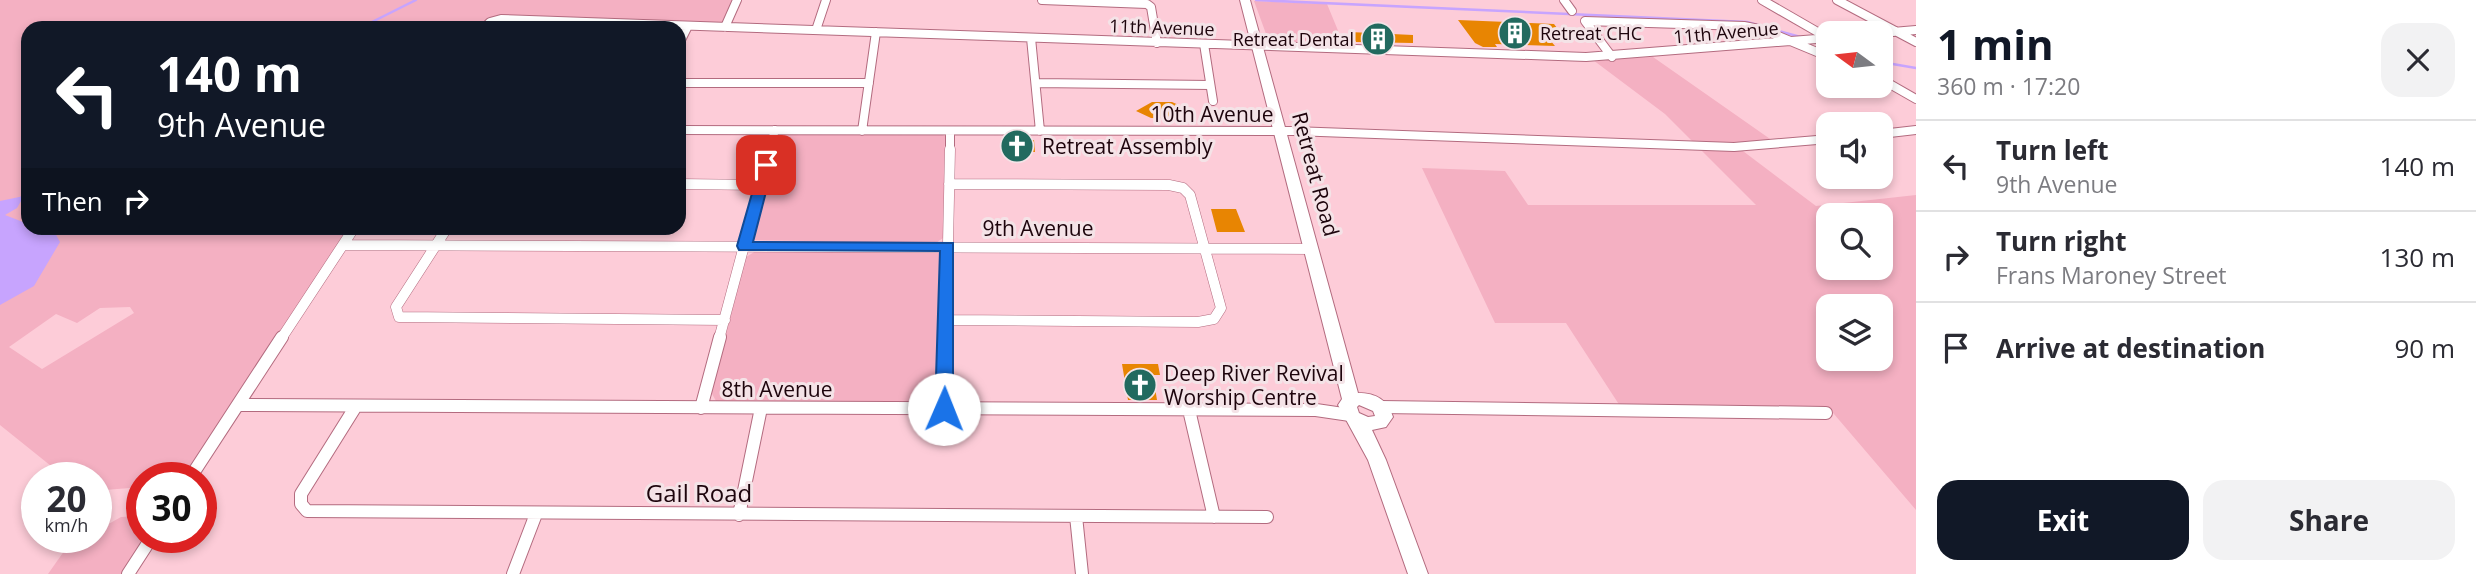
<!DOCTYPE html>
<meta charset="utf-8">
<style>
:root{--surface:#fff;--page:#f2f2f3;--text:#2b2b33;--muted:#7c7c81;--line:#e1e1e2;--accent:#111827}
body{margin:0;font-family:"Open Sans",sans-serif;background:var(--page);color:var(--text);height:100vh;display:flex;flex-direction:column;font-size:26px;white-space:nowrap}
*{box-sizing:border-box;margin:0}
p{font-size:23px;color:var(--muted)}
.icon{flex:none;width:38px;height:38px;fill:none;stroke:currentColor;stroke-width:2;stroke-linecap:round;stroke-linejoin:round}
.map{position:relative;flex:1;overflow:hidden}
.panel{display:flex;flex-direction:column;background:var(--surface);width:560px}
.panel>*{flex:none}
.hud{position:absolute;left:21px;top:21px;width:665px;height:214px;border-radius:21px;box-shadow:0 4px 10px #0003;background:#111827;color:#fff;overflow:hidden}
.needle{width:46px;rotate:285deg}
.buttons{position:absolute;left:1816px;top:21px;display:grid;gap:14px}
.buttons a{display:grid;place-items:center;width:77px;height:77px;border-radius:14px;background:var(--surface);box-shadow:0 4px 10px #0003;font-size:35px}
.speed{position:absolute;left:21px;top:462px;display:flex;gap:14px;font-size:35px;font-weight:700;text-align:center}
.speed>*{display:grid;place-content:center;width:91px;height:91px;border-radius:50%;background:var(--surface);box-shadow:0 4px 10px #0003;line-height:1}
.speed small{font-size:18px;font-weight:400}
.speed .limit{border:10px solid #d22;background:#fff;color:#111}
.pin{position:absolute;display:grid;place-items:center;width:60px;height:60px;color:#fff;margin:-30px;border-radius:14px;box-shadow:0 4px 10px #0006}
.me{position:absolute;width:77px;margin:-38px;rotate:1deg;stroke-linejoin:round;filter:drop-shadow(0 0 5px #0008)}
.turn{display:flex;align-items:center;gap:24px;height:147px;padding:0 21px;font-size:32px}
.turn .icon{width:91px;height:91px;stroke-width:2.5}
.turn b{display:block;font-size:49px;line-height:60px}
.then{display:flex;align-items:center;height:66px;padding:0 21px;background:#0003;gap:14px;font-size:26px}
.round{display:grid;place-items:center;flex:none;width:74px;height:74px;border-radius:21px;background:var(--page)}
.head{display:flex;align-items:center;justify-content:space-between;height:119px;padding:0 21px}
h1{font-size:42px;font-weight:700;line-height:52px;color:var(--accent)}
.primary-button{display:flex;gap:14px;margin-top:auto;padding:14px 21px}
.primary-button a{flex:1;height:80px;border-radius:21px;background:var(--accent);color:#fff;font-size:28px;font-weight:700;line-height:80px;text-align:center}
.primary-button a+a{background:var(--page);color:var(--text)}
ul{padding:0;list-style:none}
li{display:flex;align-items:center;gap:21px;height:91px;padding:0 21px;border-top:2px solid var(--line)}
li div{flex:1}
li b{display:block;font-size:26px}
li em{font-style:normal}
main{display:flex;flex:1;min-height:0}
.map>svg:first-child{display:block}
.green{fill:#f4b0c2;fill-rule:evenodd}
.water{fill:#c7a4fe}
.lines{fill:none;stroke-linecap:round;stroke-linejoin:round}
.stream-far1{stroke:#c7a4fe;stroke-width:2.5}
.stream{stroke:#c7a4fe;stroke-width:3.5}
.building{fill:#e88502}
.minor-far2-casing{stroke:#b36b7f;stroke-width:10}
.minor-far1-casing{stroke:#b36b7f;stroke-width:11}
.minor-casing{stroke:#b36b7f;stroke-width:14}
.secondary-casing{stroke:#b36b7f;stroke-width:2}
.minor-far2{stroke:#fff;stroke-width:8}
.minor-far1{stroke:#fff;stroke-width:10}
.minor{stroke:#fff;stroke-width:12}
.secondary{fill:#fff;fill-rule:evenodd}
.route{fill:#1a73e8;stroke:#114b97;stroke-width:2}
.labels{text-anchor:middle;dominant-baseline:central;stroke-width:6;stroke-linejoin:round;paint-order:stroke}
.far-street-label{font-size:18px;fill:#1d040c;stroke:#f4e3e7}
.far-poi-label{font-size:18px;fill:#1d040c;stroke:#f4e3e7;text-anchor:start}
.street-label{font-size:21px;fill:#1d040c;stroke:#f4e3e7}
.poi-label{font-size:21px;fill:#1d040c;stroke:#f4e3e7;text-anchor:start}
.near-street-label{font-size:24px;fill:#1d040c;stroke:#f4e3e7}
</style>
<main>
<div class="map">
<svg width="1916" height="574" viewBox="0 0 1916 574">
<rect width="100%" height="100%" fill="#fdccd8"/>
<path class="green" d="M0,0H734L724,21L714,25L488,17L480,28H28V228H75L88,234L93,228H349L184,478H142V487L105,490L96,487V478H71L61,474L0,425ZM130,307L134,313L42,369L9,347L56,314L77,323L100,308Z
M1254,1L1327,4L1344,45L1269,42Z
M1653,57L1773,141L1735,145L1816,206L1916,195V510L1828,407L1620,406L1566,323H1495L1422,168L1505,171L1528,205H1756L1665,114L1593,60ZM1829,215H1881V268H1829ZM1829,306H1881V359H1829Z
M790,133H936L945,136L943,238L936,243L754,240L752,237L777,139Z
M756,251L938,252L943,257L939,393L929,403L716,401L711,392L746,257Z
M142,516V537H145L121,574H48L74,537H96V531L121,517Z"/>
<path class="water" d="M24,196L17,208L5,215L23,222L25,227L55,233L60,242L34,286L0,305V201Z"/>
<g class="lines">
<path class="stream-far1" d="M1256,0L1747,22L1804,38
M360,28L416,0
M1815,41L1829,46
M1881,62L1916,68"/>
<path class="stream" d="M20,199L28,194"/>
</g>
<path class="building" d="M1458,20L1554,24L1567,41L1550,40L1555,46L1495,44L1497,47H1483L1475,43Z
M1350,32L1413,35V43L1356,42Z
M1152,102H1172L1194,112L1182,119L1151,118L1136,111Z
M1005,140H1034L1035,152H1003Z
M1211,209H1236L1245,232H1217Z
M1122,364H1158L1160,375H1153L1157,400H1128Z"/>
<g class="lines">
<defs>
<path id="minor-far2" d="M1042,0L1147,4L1151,7L1157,43
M1564,0L1572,11
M1762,0L1828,38
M1837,0L1916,42
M725,27L737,0
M484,28L490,22L501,19L1586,57L1829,38
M816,30L826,0
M1881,33L1916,30
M1031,38L1040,131
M680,42L688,26
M1204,44L1213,101
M1612,57L1585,21L1744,26L1764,30L1829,57
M1881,79L1916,99
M679,83H869
M1036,83L1210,85
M679,130L1293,131L1734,147L1829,139
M862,131L876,32
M1881,134L1916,130
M769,151L775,130
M950,151V131"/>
<path id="minor-far1" d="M679,184L761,185
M447,228L396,307L399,317L725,320
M343,245L1312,249
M946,320L1198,322L1214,319L1221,308L1190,195L1183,188L1169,185L949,184
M281,339L354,228
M719,339L770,149
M946,339L950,149"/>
<path id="minor" d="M238,405L1316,410L1350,415
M356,406L301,494V504L307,511L1267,517
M1381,407L1826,413
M701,408L720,337
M944,409L946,337
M1189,410L1214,517
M190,478L282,337
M739,515L761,408
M1076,516L1082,574
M128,574L152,537
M513,574L536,514"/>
<path id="secondary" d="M1240,0H1250L1358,393C1376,393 1388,400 1393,417L1386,427L1372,430L1386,460L1428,574H1408L1368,460L1338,405L1342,399ZM1359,405L1373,411L1375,416L1368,417L1359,413L1357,407Z"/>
</defs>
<use href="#minor-far2" class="minor-far2-casing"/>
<use href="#minor-far1" class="minor-far1-casing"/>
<use href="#minor" class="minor-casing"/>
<use href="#secondary" class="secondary-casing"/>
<use href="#minor-far2" class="minor-far2"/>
<use href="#minor-far1" class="minor-far1"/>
<use href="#minor" class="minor"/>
<use href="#secondary" class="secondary"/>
</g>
<path class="route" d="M761,162L773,165L753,242L953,243V409L950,413L944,415L935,409L940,251L739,250L737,246Z"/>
<defs>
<symbol id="building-disc" viewBox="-11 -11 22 22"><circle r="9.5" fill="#226a5f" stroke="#f4e3e7"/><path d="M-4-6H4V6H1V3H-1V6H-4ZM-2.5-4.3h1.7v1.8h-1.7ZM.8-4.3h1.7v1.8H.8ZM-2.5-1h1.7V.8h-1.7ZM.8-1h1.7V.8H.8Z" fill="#fff"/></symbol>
<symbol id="church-disc" viewBox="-11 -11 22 22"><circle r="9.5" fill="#226a5f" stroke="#f4e3e7"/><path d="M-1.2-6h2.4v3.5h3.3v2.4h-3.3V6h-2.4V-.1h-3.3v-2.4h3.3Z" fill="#fff"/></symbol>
</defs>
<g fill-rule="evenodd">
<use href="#building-disc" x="1496" y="14" width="38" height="38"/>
<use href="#building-disc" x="1359" y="20" width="38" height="38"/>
<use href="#church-disc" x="998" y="127" width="38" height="38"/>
<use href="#church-disc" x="1121" y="366" width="38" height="38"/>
</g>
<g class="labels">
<g class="far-street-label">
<text transform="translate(1162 27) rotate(2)">11th Avenue</text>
<text transform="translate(1726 32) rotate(-5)">11th Avenue</text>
</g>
<g class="far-poi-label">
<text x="1540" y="33">Retreat CHC</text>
<text x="1354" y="39" text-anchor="end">Retreat Dental</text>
</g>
<g class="street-label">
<text x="1212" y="114">10th Avenue</text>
<text transform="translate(1316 174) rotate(75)">Retreat Road</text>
<text x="1038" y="228">9th Avenue</text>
<text x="777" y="389">8th Avenue</text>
</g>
<g class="poi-label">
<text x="1042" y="146">Retreat Assembly</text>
<text x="1164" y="373">Deep River Revival<tspan x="1164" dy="24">Worship Centre</tspan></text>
</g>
<g class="near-street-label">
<text x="699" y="492">Gail Road</text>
</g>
</g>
</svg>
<div class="buttons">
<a><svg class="needle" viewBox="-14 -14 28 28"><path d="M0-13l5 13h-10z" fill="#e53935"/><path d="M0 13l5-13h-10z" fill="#7c7c81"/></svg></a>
<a><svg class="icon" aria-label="sound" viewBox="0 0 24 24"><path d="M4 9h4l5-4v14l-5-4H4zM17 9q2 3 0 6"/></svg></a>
<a><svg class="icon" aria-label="search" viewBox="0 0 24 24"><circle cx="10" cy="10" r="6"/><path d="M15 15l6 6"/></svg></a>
<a><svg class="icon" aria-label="layers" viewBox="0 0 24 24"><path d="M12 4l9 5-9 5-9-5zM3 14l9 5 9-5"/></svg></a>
</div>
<div class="speed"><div>20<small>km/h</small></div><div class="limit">30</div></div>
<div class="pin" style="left:766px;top:165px;background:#d93025"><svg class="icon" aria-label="arrive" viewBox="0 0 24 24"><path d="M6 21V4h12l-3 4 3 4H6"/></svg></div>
<svg class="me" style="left:944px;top:409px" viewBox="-20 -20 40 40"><circle r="19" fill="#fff"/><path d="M0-13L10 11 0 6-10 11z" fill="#1a73e8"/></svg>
<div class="hud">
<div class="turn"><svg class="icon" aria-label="left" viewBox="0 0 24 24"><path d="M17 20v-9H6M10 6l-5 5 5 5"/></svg><div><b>140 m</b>9th Avenue</div></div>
<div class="then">Then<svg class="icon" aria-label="right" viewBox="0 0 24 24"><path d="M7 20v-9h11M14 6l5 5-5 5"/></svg></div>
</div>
</div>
<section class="panel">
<div class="head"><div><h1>1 min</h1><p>360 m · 17:20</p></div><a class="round"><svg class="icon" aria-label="close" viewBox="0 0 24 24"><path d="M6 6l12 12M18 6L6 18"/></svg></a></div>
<ul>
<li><svg class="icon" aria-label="left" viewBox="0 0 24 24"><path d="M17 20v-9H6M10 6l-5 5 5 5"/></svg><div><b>Turn left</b><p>9th Avenue</p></div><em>140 m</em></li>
<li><svg class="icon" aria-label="right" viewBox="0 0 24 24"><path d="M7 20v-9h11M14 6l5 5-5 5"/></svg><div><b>Turn right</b><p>Frans Maroney Street</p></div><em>130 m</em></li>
<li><svg class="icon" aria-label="arrive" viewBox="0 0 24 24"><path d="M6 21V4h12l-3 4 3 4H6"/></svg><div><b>Arrive at destination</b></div><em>90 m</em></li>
</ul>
<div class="primary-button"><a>Exit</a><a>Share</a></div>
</section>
</main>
